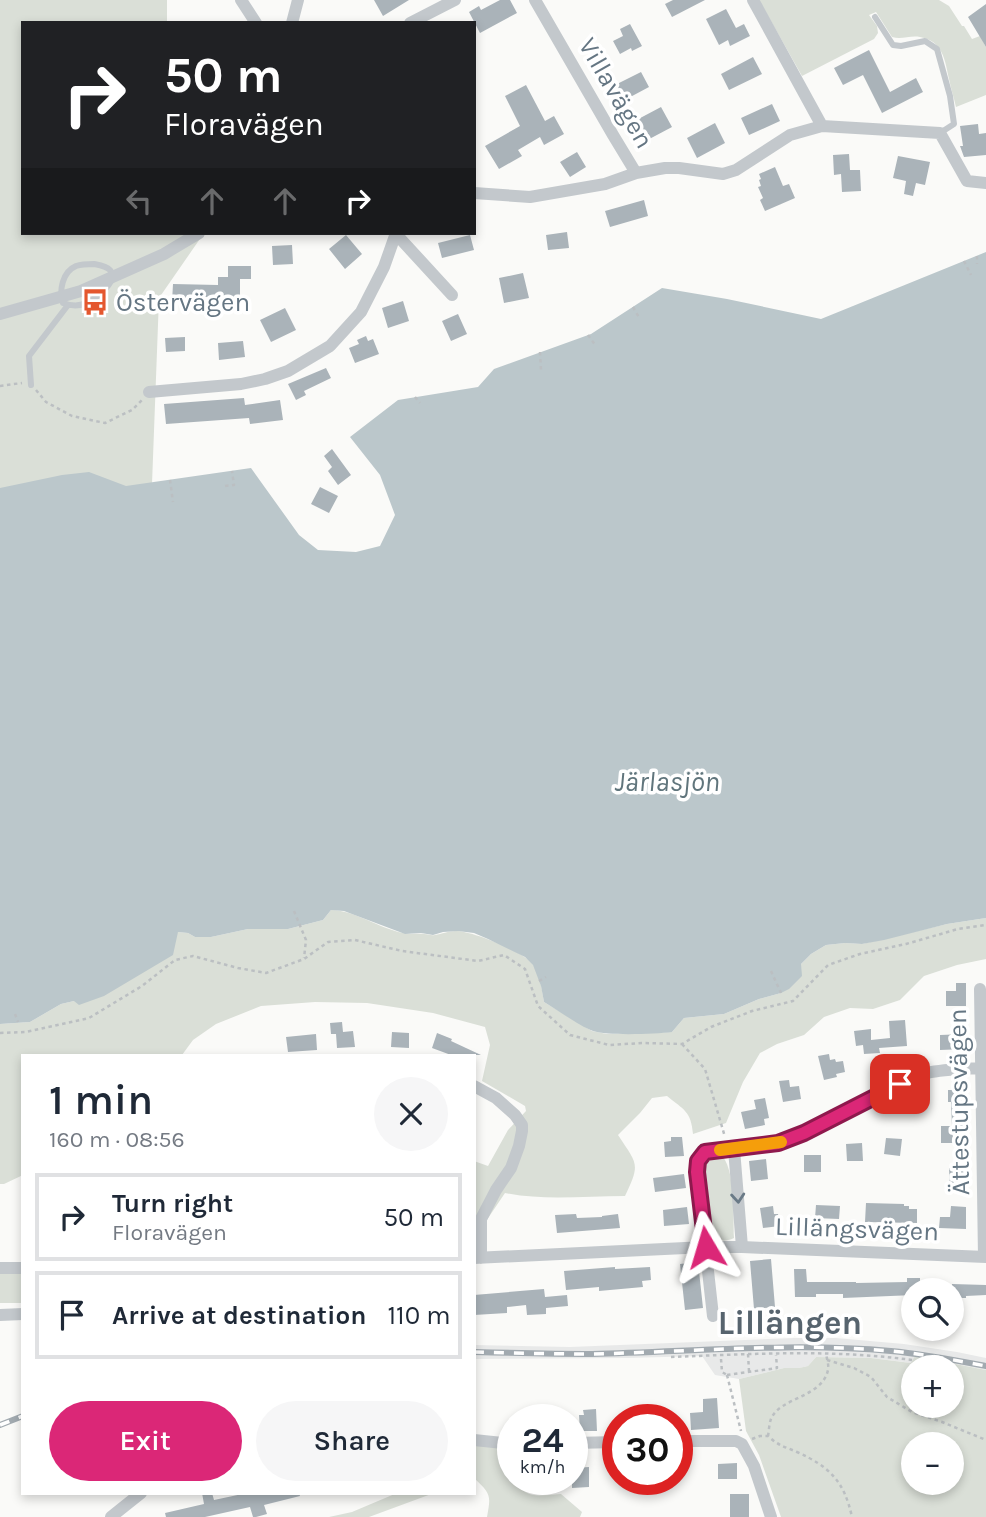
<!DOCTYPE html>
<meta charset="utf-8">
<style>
:root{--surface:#fff;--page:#f6f6f7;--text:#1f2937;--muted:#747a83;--line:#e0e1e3;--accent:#db2777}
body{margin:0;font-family:Karla,sans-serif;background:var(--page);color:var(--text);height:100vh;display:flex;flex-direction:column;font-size:26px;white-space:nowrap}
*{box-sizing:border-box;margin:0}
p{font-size:23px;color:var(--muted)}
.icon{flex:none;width:38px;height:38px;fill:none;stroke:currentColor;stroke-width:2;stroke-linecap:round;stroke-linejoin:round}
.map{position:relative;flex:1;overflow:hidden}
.details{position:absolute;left:21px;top:1054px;width:455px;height:441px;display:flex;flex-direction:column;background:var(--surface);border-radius:0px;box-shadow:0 4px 10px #0003}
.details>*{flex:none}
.hud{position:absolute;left:21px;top:21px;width:455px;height:214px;border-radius:0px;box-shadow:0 4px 10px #0003;background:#202124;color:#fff;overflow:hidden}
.controls{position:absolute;left:901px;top:1278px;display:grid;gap:14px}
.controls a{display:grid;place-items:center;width:63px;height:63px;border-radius:50%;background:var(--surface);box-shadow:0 4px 10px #0003;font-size:35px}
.speed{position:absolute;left:497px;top:1404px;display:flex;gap:14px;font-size:35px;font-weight:700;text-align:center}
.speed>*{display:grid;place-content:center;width:91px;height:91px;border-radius:50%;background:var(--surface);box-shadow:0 4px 10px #0003;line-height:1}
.speed small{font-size:18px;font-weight:400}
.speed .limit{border:10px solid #d22;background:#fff;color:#111}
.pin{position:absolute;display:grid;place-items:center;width:60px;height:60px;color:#fff;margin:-30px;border-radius:14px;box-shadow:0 4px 10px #0006}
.me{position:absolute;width:77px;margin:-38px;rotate:353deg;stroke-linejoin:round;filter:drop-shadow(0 0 5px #0008)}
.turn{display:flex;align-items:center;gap:24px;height:147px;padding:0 28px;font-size:32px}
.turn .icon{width:91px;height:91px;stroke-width:2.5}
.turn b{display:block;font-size:49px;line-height:60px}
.lanes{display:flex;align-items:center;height:66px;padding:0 28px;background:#0003;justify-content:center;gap:35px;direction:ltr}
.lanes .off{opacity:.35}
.round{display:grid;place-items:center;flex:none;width:74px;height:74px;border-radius:37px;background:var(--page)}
.head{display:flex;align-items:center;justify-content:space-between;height:119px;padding:0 28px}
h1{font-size:42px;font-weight:600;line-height:52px}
.cta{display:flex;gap:14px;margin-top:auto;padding:14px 28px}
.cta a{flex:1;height:80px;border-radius:42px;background:var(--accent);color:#fff;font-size:28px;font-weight:600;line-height:80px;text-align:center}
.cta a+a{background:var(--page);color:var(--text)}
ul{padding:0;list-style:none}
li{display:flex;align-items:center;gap:21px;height:88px;margin:0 14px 10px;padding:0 14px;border:4px solid var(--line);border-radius:0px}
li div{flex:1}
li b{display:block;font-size:26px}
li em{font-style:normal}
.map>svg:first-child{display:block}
.built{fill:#e8e9e9}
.green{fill:#dadfd7;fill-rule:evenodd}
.water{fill:#bbc7cb}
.building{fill:#aab3b9}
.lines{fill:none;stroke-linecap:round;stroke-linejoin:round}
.path{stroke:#bbbfc2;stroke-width:2.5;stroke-dasharray:3.5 3.5;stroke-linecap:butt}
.lane{stroke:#c3c8cc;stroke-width:6}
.street{stroke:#c3c8cc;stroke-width:12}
.rail-casing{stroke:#a2aab0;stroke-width:6}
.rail{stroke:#fff;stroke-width:3.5;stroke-dasharray:10;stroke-linecap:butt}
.oneway{stroke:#6a7a87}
.route-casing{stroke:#8e194d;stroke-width:18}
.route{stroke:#db2777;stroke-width:12}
.slow{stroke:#f59e0b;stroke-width:12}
.labels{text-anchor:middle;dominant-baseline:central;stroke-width:7;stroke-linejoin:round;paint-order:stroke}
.street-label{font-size:26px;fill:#657683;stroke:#fff}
.poi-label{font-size:26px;fill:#657683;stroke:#fff;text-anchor:start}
.water-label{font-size:28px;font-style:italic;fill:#60757c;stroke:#fff}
.district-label{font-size:33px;font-weight:bold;fill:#57646e;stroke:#fff}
</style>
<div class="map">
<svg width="986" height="1517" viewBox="0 0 986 1517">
<rect width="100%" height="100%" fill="#fafaf8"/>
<path class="built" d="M794,1338H836L904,1344L957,1352L986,1358V1370L915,1356L912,1363L871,1358L816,1357L808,1366L799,1368H784L739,1379L715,1375L702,1356L627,1358L474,1359V1345L570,1347Z"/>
<path class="green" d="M0,0H167V23H23V233H204L159,298L152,484L0,841Z
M759,0H939L949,6L962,26H964L972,39L980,36L986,47V95L956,107C954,98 951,89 949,79C945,60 943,41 920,37C910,35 902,40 892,37L876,12L869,15L877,26L878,33L874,39L802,76Z
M331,910C357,911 378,928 403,933C410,935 417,933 424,934C429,934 431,936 435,935C442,934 448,931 456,931C472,931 526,952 534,966C540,976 542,990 544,1002L592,1031L607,1034L672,1032L684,1018L724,1014L759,999L781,993L800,965L811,954L826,945L845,943L862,944L947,924L986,918V959L957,965L924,976L900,1000L873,1009L850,1008L824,1017L804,1035L777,1044L760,1053L743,1082L726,1123L693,1134C691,1111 684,1110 667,1096L652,1098L640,1113L618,1135C637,1164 641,1163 625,1196C586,1196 543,1201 505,1193L474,1239V1161L488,1166L508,1130L526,1111L525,1106L482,1081L490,1045L485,1027L433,1013L367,1003L315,1002L261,1006L216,1024L193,1040L182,1055H23V1175L4,1184H0V1024L30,1022L61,1004L74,1001L178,932L188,933L195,937H211L248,929H288L323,920Z
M720,1154C736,1166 733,1218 734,1238C728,1241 719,1242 713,1236C707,1227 704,1181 702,1168C707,1161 711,1156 720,1154Z
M0,1273L23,1274V1303H0Z
M915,1356L986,1370V1517H781L759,1455L746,1431L739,1379L784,1368H799L808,1366L816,1357L871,1358L911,1363ZM914,1367H952V1405H914ZM914,1444H952V1482H914Z
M474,1446H495L513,1450V1479H515C525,1501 540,1495 561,1494L582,1512L580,1517H487C491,1495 491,1494 474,1478Z
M397,1493H434L369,1517H329L352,1512Z"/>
<path class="water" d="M986,252V918L947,924L884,940L862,944L845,943L826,945L811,954L801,964L802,976L789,989L781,993L759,999L724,1014L684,1018L672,1032C655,1034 608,1036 593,1031C579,1026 558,1010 544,1002L541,986L533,965L525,957L488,939L474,933L458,931L443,932L433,935L421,933L405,934L344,911L331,910L323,920L288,929H248L211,937H195L188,933L178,932L173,955L104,996L79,1005L74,1001L61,1004L30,1022L0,1024V488L62,475L89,472L126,486L251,468L299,535L318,550L356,552L380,546L395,515L380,475L350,437L398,400L478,387L494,369L591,334L662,288L727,299L821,319Z"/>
<path class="building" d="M374,0H409L383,16Z
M500,0H510L517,13L480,33L469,12L479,6L481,10Z
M673,0H705L672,17L665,4Z
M986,4V47L968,17Z
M726,9L736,28L744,24L750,36L730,46L728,40L719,45L706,19Z
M630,24L642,46L632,51L631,48L620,54L613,41L623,36L620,29Z
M869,50L890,92L916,78L923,92L882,113L863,75L843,85L834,68Z
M753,57L762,74L729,90L721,74Z
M641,72L649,87L619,103L611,87Z
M526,85L545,121L554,116L564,134L544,145L540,137L518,150L522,156L499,169L485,146L520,126L505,96Z
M772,104L780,121L749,135L741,118Z
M661,107L672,127L638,145L627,125Z
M715,123L725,143L697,158L687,138Z
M978,124L979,134L986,133V155L964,157L960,146H963L960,126Z
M577,152L586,167L570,177L560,162Z
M849,154L850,170H860L861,191L842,192L841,174L834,175L833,155Z
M898,156L930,162L925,185L916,183L913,196L904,194L906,181L893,178Z
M775,167L783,186L789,184L795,198L765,211L760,200L763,198L758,187L761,186L759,180L761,179L759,174Z
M644,200L648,216L610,227L605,211Z
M567,232L569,248L548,250L546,235Z
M346,235L362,254L345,269L329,249Z
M470,235L474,250L442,258L438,243Z
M292,245L293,264L273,265L272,246Z
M228,266H251V279H240V297H205V303L172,302L173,284L218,285V277H228Z
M523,273L529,298L504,303L499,278Z
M403,301L409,321L388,328L382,308Z
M285,308L296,330L271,342L260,320Z
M458,314L467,334L451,341L442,321Z
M366,336L368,341L373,339L379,354L355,363L349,348L359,344L357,340Z
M185,337V351L166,352L165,338Z
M243,341L245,357L219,360L218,343Z
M326,368L331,378L304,391L306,395L296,400L288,384Z
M244,398L245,405L280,400L283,420L250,424L249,418L166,424L164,404Z
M332,449L351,475L338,485L328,471L332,467L324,456Z
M320,487L338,496L329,513L311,504Z
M956,983H966V1006H946V991H956Z
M905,1020L907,1046L879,1048L880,1053L864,1054L863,1045L856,1046L854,1031L871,1029V1040L890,1038L889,1021Z
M342,1022L343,1032L353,1031L355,1047L337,1048L336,1034H331L330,1023Z
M392,1032L409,1033V1048L391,1047Z
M437,1033L452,1039L451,1041L481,1055H451L432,1048Z
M316,1034L317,1050L288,1052L286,1037Z
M966,1034V1049L940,1050V1035Z
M829,1054L830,1060L835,1059L836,1062L843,1061L845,1072L836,1074L837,1077L824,1080L818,1056Z
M789,1080L790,1087L799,1086L801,1099L783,1102L779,1081Z
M948,1090H965V1143H941V1126H952L951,1102H948Z
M765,1098L769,1118L764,1119L765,1125L745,1129L741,1112L756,1109L754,1100Z
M671,1137H682L684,1156L665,1157L664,1142L671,1141Z
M886,1138L902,1139L900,1156L884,1154Z
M862,1143L863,1161H847L846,1144Z
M804,1155H821V1172H804Z
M766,1159L768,1179L751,1181L749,1161Z
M949,1168H965V1188L950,1189Z
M684,1174L686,1188L655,1192L653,1178Z
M866,1203L904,1204V1206H909V1209H917V1223L865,1222Z
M816,1205L840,1206L839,1219L815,1218Z
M773,1206L774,1214H778L780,1226L763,1228L760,1208Z
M951,1206L966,1207V1229L939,1228L940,1217H950Z
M687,1207L689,1224L664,1226L663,1210Z
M576,1214L577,1218L602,1217V1216L618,1214L620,1228L557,1233L555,1215Z
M771,1259L775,1307L754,1309L750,1261Z
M698,1262L703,1308L685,1310L680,1264Z
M615,1267V1269L650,1267L651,1280L642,1281L643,1287L599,1291V1287L566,1290L564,1271Z
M794,1269H806L807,1282H856V1283L907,1282V1278H920V1290H914V1295L843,1298V1294H816V1297H795Z
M952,1284L986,1285V1295L966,1296V1298H952Z
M544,1289L545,1297L567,1295L568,1306L546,1308V1314L527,1315L526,1305L507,1307V1313L474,1315V1295Z
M717,1398L719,1428L691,1430L690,1413L703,1412V1399Z
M596,1409L597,1431H580L579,1415H584L583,1410Z
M737,1463V1479H718V1464Z
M589,1467V1487L572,1488V1468Z
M202,1493H212L214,1500L247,1493H299L300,1496L264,1505L267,1514L256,1517H253L250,1507L205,1517H166L165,1513L204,1504Z
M730,1494H749V1517H730Z"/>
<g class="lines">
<path class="path" d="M977,256V264
M964,261L971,275
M633,307L640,319
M588,335L596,346
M540,352L541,370
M0,386L22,383
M36,390L46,402L72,416L105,423L132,410L142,400
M415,397L420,403
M170,480L173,502
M225,486L234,485L232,471
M294,911L306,940L304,958
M771,971L781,993
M539,981L546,977
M15,1014L18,1022
M0,1033L26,1032L89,1018L142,986L175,960L193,956L238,968L266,973L304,959L328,942L355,940L402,951L478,961L504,955L525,969L538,1006L570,1035L609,1045L642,1043L682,1044L711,1027L752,1011L793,1001L828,965L860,954L906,944L958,929L986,925
M682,1044L705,1069L725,1137
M720,1326V1336
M748,1354L749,1371
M671,1357C751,1354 832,1349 912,1360
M721,1359L722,1372L727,1375
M827,1360L854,1368L871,1377L887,1397L912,1412L942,1422L986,1440
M727,1375L741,1431
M727,1375L777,1368L776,1355
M768,1436C769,1431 769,1424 771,1419C780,1397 822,1398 828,1370C829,1365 827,1359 826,1354
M752,1439L760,1436H768C779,1446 783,1446 797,1452C830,1467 844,1481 852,1517"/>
<path class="lane" d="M875,17L893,45L901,46L925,41L937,49L950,96L954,124L940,133
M94,264C99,265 106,266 110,270C120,281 95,299 86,303C78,307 71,306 63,303C59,291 62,272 76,266C82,264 88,264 94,264Z
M31,385L29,356L68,305"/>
<path class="street" d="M241,0L256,23
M535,0L613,135L636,173
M753,0L822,126
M292,23L298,0
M410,23L455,0
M474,193L530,197L605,184L636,173L665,168H679L723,174L736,170L790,135L822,126L940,133L967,181L986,183
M396,234L452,295
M0,314L81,291L164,254L199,233
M149,392L241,384L265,379L288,371L330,346L361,312L384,267L396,233
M980,989L984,1257
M474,1086L496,1098L515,1115L522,1125V1131L519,1146L511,1168L496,1190L481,1219V1258
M734,1149L742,1247
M474,1258L706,1247H742L986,1257
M0,1268H23
M0,1315L23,1314
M713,1316L697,1172L698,1161L705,1152C727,1150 758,1149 780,1143C832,1127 875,1088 927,1073C944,1069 963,1069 981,1068
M474,1440L513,1444
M677,1441H736L742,1444L754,1466L771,1517
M572,1443L618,1442
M111,1517L141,1493"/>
<defs>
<path id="rail" d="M474,1352C513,1353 553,1354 592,1354C691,1352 791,1342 891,1351C923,1354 954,1360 986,1366
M0,1425L23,1416"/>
</defs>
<use href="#rail" class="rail-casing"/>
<use href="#rail" class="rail"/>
</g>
<defs><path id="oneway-chevron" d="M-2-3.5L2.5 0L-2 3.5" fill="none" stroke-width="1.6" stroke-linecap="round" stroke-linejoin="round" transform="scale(1.75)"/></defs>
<use class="oneway" href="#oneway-chevron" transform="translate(738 1198) rotate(85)"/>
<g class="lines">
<defs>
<path id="route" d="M706,1247L697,1172L698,1161L705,1152L778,1143L804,1133L900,1084"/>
</defs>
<use href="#route" class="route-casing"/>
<use href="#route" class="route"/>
<path class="slow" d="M720,1150L781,1142"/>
</g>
<defs>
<symbol id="bus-bare" viewBox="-9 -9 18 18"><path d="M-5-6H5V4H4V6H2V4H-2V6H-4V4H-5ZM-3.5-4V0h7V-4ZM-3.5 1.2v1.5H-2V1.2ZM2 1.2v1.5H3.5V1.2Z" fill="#e4572e" stroke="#fff" stroke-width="2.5" paint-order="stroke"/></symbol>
</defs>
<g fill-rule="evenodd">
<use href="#bus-bare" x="76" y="283" width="38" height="38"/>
</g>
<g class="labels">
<g class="street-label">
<text transform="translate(616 93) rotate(60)">Villavägen</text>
<text transform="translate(959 1102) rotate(-91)">Ättestupsvägen</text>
<text transform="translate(857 1229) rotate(2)">Lillängsvägen</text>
</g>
<g class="poi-label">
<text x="116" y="302">Östervägen</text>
</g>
<g class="water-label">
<text x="667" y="781">Järlasjön</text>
</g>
<g class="district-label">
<text x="790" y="1323">Lillängen</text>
</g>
</g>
</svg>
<div class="controls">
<a><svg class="icon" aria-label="search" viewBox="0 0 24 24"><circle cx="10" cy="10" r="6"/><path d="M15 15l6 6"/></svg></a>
<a>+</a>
<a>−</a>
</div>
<div class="speed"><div>24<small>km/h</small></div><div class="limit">30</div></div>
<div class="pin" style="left:900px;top:1084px;background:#d93025"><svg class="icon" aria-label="arrive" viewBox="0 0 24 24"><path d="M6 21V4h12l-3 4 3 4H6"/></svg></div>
<svg class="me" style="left:706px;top:1247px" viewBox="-20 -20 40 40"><path d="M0-17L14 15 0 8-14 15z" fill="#db2777" stroke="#fff" stroke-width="4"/></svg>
<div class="hud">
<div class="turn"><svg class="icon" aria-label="right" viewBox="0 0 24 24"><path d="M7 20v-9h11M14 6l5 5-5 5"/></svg><div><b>50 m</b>Floravägen</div></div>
<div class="lanes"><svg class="icon off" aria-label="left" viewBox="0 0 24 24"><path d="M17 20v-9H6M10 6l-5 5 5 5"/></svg><svg class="icon off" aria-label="ahead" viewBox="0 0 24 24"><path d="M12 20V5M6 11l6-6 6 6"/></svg><svg class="icon off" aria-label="ahead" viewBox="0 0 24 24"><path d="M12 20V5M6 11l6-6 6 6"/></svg><svg class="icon" aria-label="right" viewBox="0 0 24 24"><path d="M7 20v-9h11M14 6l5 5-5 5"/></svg></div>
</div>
<section class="details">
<div class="head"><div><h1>1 min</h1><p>160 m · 08:56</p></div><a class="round"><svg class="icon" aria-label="close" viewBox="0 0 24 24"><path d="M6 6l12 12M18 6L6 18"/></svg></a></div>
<ul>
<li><svg class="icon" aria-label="right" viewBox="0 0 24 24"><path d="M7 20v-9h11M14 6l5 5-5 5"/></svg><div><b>Turn right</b><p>Floravägen</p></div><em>50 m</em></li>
<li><svg class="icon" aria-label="arrive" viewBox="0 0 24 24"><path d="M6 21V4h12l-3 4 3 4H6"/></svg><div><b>Arrive at destination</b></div><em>110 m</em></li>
</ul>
<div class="cta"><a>Exit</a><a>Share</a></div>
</section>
</div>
